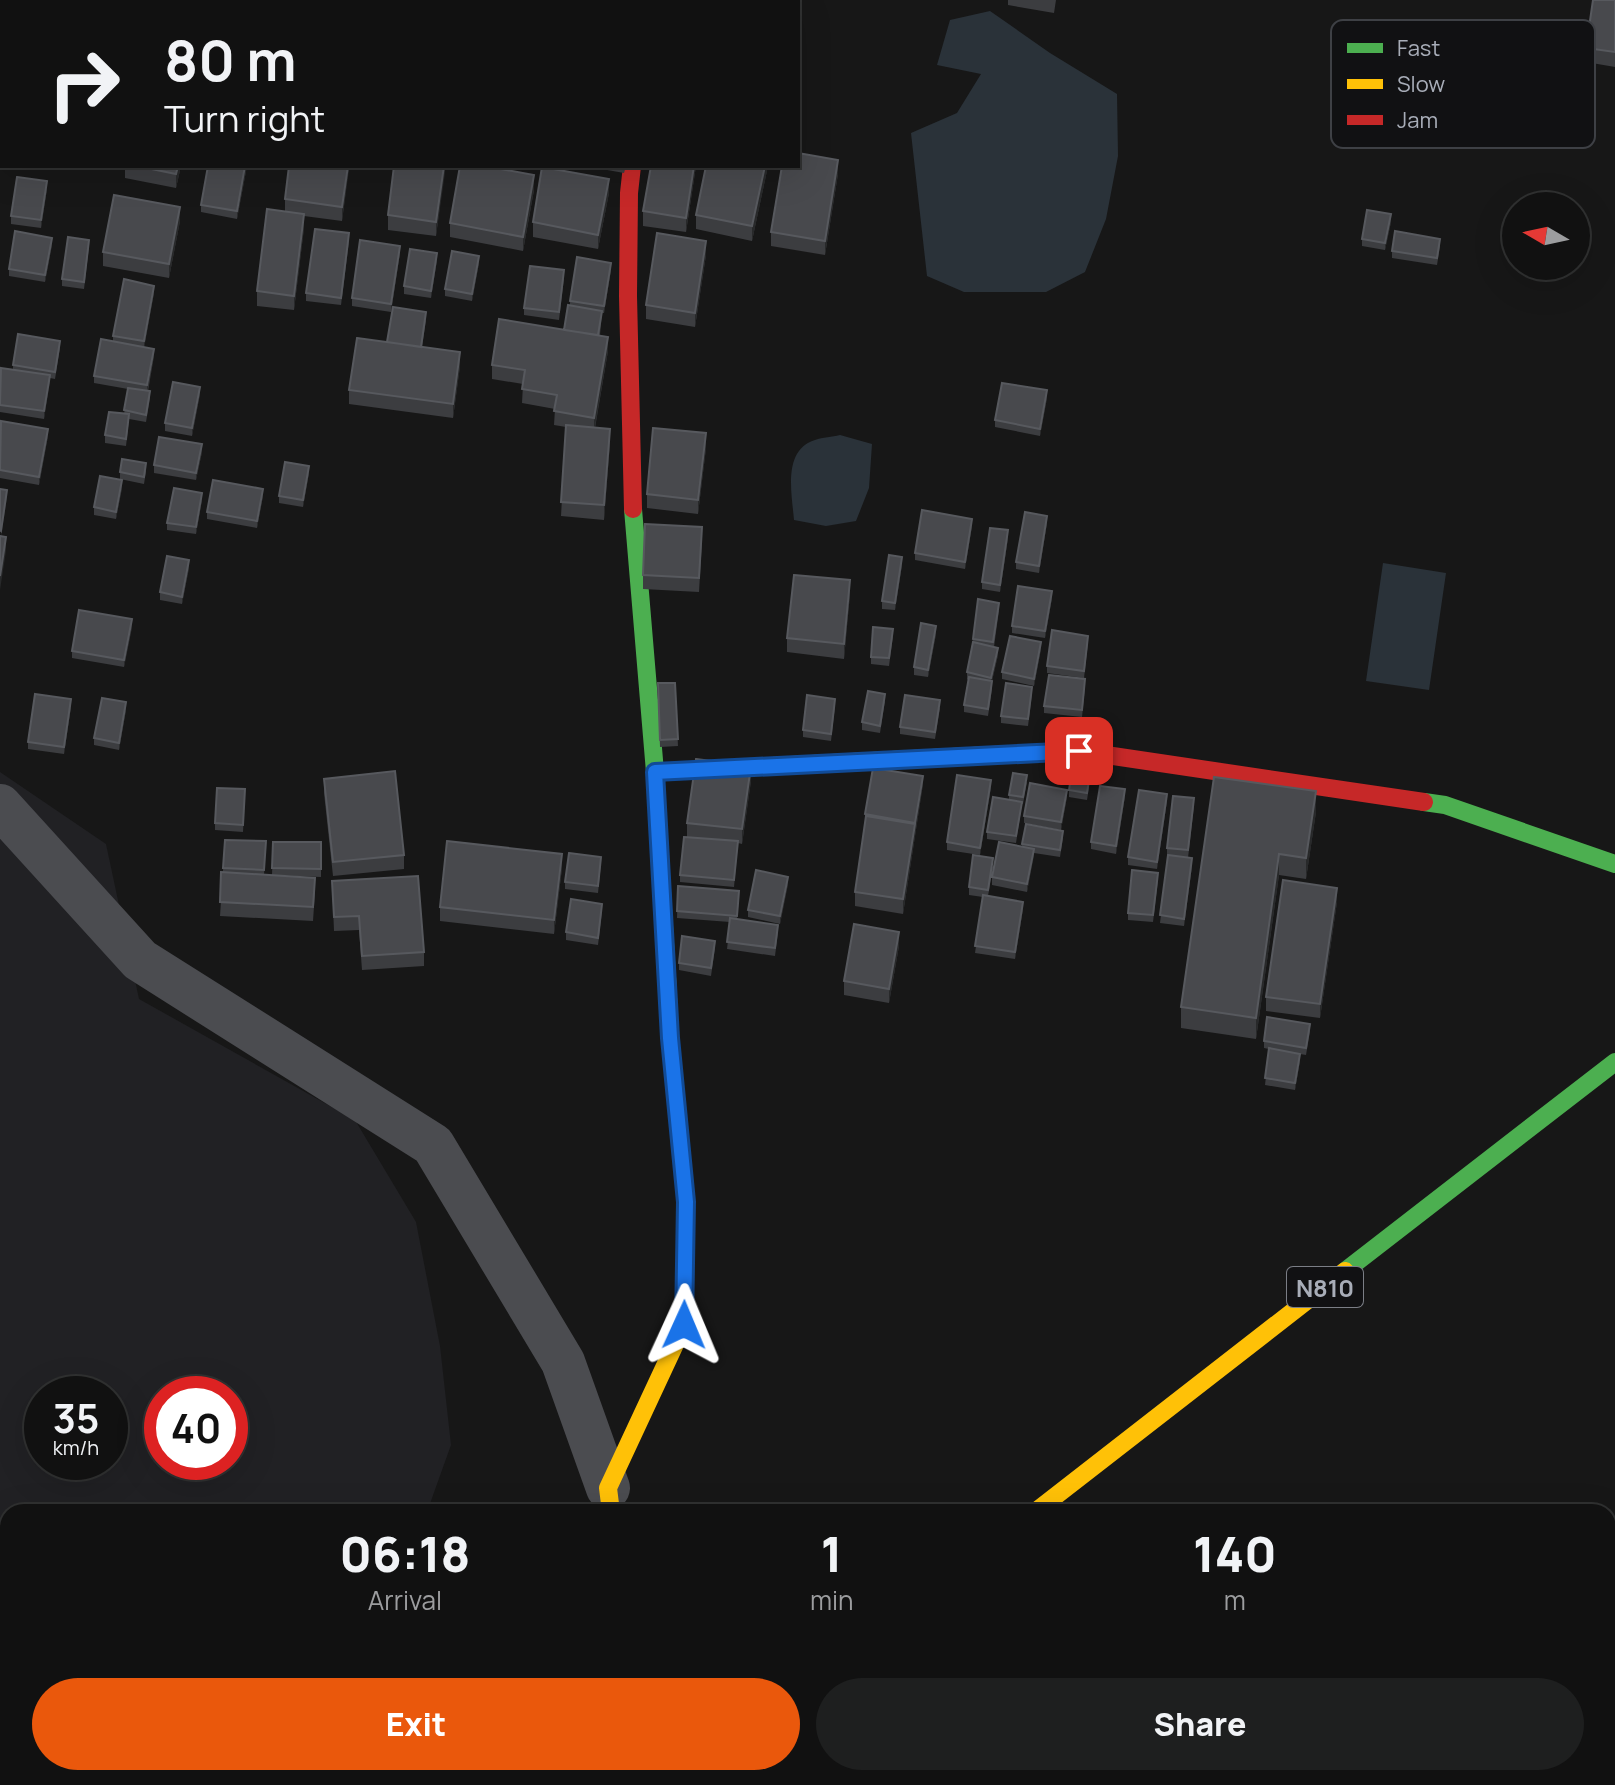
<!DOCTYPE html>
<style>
:root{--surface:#111;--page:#1e1f1f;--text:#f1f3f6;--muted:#9c9d9f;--line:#303131;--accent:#ea580c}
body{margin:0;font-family:Manrope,sans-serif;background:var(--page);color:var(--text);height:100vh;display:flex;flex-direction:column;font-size:30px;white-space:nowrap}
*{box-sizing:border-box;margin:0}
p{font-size:26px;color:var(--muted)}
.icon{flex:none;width:44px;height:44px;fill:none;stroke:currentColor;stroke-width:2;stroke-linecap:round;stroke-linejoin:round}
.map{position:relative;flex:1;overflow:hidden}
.drawer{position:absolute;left:0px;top:1504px;width:1616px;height:282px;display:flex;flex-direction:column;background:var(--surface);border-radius:24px 24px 0 0;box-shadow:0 8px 32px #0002,0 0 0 2px var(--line)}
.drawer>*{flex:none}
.banner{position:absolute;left:0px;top:0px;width:800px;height:168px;box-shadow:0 8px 32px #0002,0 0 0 2px var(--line);background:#111;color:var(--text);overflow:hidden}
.needle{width:52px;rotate:279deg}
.buttons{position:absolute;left:1502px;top:192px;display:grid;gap:16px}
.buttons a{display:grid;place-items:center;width:88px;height:88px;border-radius:50%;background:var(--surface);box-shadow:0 8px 32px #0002,0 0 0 2px var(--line);font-size:40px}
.speed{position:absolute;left:24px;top:1376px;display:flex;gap:16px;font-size:40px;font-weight:700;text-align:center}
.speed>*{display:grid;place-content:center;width:104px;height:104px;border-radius:50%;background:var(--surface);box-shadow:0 8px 32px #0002,0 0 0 2px var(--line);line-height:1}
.speed small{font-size:20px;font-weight:400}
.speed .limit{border:12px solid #d22;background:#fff;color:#111}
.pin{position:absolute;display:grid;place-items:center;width:68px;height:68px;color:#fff;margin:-34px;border-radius:16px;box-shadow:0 4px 12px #0006}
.me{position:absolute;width:88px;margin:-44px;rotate:1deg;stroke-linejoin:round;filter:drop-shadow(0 0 6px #0008)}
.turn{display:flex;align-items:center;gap:28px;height:168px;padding:0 32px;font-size:36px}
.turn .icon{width:104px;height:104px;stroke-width:2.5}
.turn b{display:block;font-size:56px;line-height:68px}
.eta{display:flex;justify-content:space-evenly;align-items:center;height:136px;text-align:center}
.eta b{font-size:48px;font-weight:800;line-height:56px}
.button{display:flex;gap:16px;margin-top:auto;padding:16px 32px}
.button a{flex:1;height:92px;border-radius:48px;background:var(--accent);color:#fff;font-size:32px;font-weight:800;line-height:92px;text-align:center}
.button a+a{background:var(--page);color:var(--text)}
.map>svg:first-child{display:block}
.built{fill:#212124;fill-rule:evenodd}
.water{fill:#2a3239}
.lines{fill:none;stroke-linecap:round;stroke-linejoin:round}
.lane{stroke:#4b4c50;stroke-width:26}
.street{stroke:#4b4c50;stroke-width:44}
.fast{stroke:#4caf50;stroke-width:18}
.slow{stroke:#ffc107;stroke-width:18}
.jam{stroke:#c62828;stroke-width:18}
.wall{fill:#3c3d40}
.shaded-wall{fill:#28292a}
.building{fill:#48494d;stroke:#57595e;stroke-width:2}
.route-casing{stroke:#114b97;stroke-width:20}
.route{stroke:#1a73e8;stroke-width:14}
.labels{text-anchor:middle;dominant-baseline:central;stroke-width:8;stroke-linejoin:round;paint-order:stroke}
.shield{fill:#111113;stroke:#7b7e86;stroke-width:2}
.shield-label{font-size:24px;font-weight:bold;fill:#a8adb8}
.key{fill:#111113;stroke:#3e4045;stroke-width:2}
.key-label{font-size:22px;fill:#a8adb8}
</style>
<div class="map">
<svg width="1615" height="1785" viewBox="0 0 1615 1785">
<rect width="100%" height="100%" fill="#171717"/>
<path class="built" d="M0,772L106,844L139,999L355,1120L416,1222L440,1346L451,1445L427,1512H8V1627H0ZM42,1394H110V1462H42ZM162,1394H230V1462H162Z"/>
<path class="water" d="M0,0H121L120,2H2V125H0Z
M990,11L1050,53L1117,94L1118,156L1106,219L1085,272L1046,292H964L927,276L911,133L957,113L981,74L937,65L950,20Z
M840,435L872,444L869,488L856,521L826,526L794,520C792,495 782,450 815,440C823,437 832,437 840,435Z
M1383,563L1446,573L1429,690L1366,681Z"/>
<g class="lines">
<path class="lane" d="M0,1598H8"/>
<path class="street" d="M649,2V0
M0,806L140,960L433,1145L563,1362L608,1488
M608,1785L609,1778"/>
<path class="fast" d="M633,509L655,772L667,977
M1424,802L1445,805L1615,864
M1345,1271L1615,1062"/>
<path class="slow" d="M655,772L992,755
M611,1512L608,1488L684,1325L686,1202L670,1038L667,977
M1035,1512L1345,1271
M683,1785L692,1778"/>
<path class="jam" d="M632,166L629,193L628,296L633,509
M992,755L1079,751L1424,802"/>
</g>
<path class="wall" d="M1008,0H1056L1054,13L1008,5Z
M1615,0V67L1586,62V48Z
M125,166H181L176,188L125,178Z
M208,166H247L237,219L201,212V205Z
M349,166L342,221L304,216V228L294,310L257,306V291L285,211V199Z
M445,166L436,236L388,230V215Z
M585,166H626L624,173Z
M651,166H696L686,232L643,226V211Z
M768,166L752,241L696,229V215Z
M838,174L825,255L771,246V232Z
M47,189L41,228L11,224V216Z
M534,190L523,251L450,237V223Z
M609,193L598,249L533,237V222Z
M180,221L169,278L103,266V252Z
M1391,222L1385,250L1362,246V239Z
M349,241L341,305L306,301V293Z
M52,245L45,282L9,276V269Z
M1440,246L1437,265L1392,258V251Z
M89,247L84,289L62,286V279Z
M400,253L391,312L352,306V298Z
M706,255L695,327L646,319V305Z
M437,260L431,298L404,294V286Z
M479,263L472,301L445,296V289Z
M611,270L604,313H602L600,335L608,351L595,428L610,443L604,520L561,516L566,427L554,425L555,409L522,403L523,384L492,379V365L564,330L570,306V301Z
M564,278L559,320L524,315V308Z
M154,293L144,347L154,356L148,391L150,398L146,422L129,419L126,446L105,443V435L124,414L128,389L94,383V376L113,341V336Z
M426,320L422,347L460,366L453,418L349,404V390L387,342Z
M60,348L55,379L50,378L44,419L0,412V373L13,370V365Z
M200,394L192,436L165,431V423Z
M1047,398L1040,436L995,427V420Z
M0,426L48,436L39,485L0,478Z
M706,448L698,514L647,508V494Z
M202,452L196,480L154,473V465Z
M146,471L144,484L120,479V472Z
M309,473L303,507L279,503V496Z
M122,488L116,519L94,515V507Z
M263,496L257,528L207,519V512Z
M202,500L196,534L167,530V523Z
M1047,523L1039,573L1016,569V562Z
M972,526L965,569L915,560V553Z
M1008,538L1000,592L982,589V582Z
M702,541L699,592L643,589V575Z
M902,565L895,610L882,609V601Z
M189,568L182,604L160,600V592Z
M850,594L844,659L787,652V638Z
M1052,598L1045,638L1012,633V626Z
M999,610L994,647L998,655L992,681V689L988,716L964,712V705L968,680L967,679V672L973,639Z
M132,627L124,667L72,658V651Z
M936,634L928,677L914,675V667Z
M893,636L889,666L871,664V657Z
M1088,643L1084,678L1047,673V666Z
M1041,649L1034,686L1002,679V672Z
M658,683H675L678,746L660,747Z
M1085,687L1082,717L1044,713V706Z
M1032,694L1028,726L1001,723V716Z
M885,701L880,733L862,730V722Z
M835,706L831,741L803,737V730Z
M71,707L64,754L28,749V742Z
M940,708L935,739L900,734V727Z
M126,710L119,750L94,745V738Z
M1093,761L1087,800L1069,797V790Z
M1214,777L1316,812L1306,879L1279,875L1256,1039L1181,1028V1007Z
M324,779L404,855V869L333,876L324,793Z
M751,781L742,844L738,843L734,887L680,882V875L687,837V823Z
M1027,782L1023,804H1022L1016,843L987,839V832L1009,800V795Z
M923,784L903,914L855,906V892L866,821L865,814Z
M991,787L980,855L947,850V842Z
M245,789L243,832L215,830V823Z
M1125,796L1116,854L1091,849V842Z
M1067,797L1061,830L1024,823V816Z
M1167,801L1157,869L1128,865V857Z
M1194,806L1188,858L1192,866L1184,926L1160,923L1168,855H1167V848Z
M1063,838L1060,857L1034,853L1027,892L992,885V877L1022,847V844Z
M225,840L266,841L264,875L315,892L313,921L220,916Z
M273,842H321V877L272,875Z
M601,864L598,893L565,889V882Z
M993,866L988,896L1023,909L1015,959L975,953L983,897L969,895V887Z
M562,868L554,934L440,921V907Z
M1158,880L1153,922L1128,920V913Z
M332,881L424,952V966L362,970L359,930L334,931Z
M788,884L780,924L748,917V910Z
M678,886L739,898L737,919L778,932L775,956L727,949L730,922L677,918Z
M1337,902L1320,1018L1266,1011V997Z
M602,911L598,945L566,940V932Z
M899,946L889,1003L844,995V981Z
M715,948L711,976L679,970V963Z
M1310,1031L1306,1055L1300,1054V1061L1295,1090L1265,1085L1269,1049L1264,1048V1041Z"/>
<path class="shaded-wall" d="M838,160V174L825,255V241Z
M178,166H181L176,188V174Z
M245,166H247L237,219V211Z
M348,166H349V170L342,221V207Z
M444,166L445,173L436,236V222Z
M694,166H696L686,232V218Z
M765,166H768L752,241V226Z
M534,175V190L523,251V237Z
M609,179V193L598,249V235Z
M47,181V189L41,228V220Z
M180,207V221L169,278V264Z
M304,214V228L294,310V296Z
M1391,214V222L1385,250V243Z
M349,233V241L341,305V298Z
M52,238V245L45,282V275Z
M706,241V255L695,327V313Z
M400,246V253L391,312V304Z
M437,253V260L431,298V291Z
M479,256V263L472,301V294Z
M611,263V270L604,313V306Z
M154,286V293L144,349V341Z
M608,337V351L594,432V418Z
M154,349V356L147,392V385Z
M460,352V366L453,418V404Z
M50,375V382L44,419V411Z
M200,387V394L192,436V428Z
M1047,390V398L1040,436V429Z
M48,429V436L39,485V477Z
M610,429V443L604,520V505Z
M706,433V448L698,514V500Z
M202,444V452L196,480V473Z
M309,466V473L303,507V500Z
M122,480V488L116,519V512Z
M263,489V496L257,528V521Z
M7,490V497L1,538V531Z
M202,493V500L196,534V527Z
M1047,516V523L1039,573V566Z
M972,519V526L965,569V562Z
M1008,530V538L1000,592V585Z
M6,537V551L0,590V576Z
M902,557V565L895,610V603Z
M189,560V568L182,604V597Z
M850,580V594L844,659V644Z
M1052,591V598L1045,638V631Z
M132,619V627L124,667V660Z
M936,626V634L928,677V670Z
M1041,642V649L1034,686V679Z
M998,648V655L991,685V678Z
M71,699V707L64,754V747Z
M126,702V710L119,750V743Z
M751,766V781L742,844V829Z
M923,776V784L903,914V899Z
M991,780V787L980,855V848Z
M1125,789V796L1116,854V846Z
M1067,790V797L1061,830V822Z
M1316,791V812L1306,879V858Z
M1167,794V801L1157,869V862Z
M1034,849V856L1027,892V884Z
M562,854V868L554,934V920Z
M1279,854V875L1256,1039V1018Z
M1192,858V866L1184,926V919Z
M788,877V884L780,924V916Z
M1337,888V902L1320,1018V1004Z
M1023,902V909L1015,959V952Z
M899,932V946L889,1003V989Z
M1300,1054V1061L1295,1090V1083Z
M435,1778H447L438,1785H435Z"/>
<path class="building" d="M267,0H319L318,2H267Z
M364,0H402V2H364Z
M406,0H444V2H406Z
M568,0H594L605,2H568Z
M662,0H684V2Z
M1593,0H1615V52L1586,48Z
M798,153L838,160L825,241L771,232L782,166H798Z
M137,166H178L176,174Z
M208,166H245L237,211L201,205Z
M289,166H348L342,207L285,199Z
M394,166H444L436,222L388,215Z
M460,166H484L534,175L523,237L450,223Z
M651,166H694L686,218L643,211Z
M706,166H765L752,226L696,215Z
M542,167L609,179L598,235L533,222Z
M17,177L47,181L41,220L11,216Z
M114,195L180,207L169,264L103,252Z
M267,209L304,214L294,296L257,291Z
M1367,210L1391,214L1385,243L1362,239Z
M315,229L349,233L341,298L306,293Z
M15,231L52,238L45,275L9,269Z
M1395,231L1440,239L1437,258L1392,251Z
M657,233L706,241L695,313L646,305Z
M68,237L89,240L84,282L62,279Z
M360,240L400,246L391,304L352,298Z
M410,249L437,253L431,291L404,286Z
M452,251L479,256L472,294L445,289Z
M577,257L611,263L604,306L570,301Z
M530,266L564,270L559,312L524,308Z
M124,279L154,286L144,341L113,336Z
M568,305L602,311L598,335L564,330Z
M393,307L426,312L421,347L387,342Z
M499,319L608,337L594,418L554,411L557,395L522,389L525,370L492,365Z
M18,334L60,341L55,372L13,365Z
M357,338L460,352L453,404L349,390Z
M101,339L154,349L147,385L94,376Z
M1,368L50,375L44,411L0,405Z
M173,382L200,387L192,428L165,423Z
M1002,383L1047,390L1040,429L995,420Z
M128,388L150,391L146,415L124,410Z
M109,412L129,414L126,439L105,435Z
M1,421L48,429L39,477L0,470Z
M566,425L610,429L604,505L561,502Z
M653,428L706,433L698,500L647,494Z
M159,437L202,444L196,473L154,465Z
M122,459L146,463L144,477L120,472Z
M285,462L309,466L303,500L279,496Z
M100,476L122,480L116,512L94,507Z
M213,480L263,489L257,521L207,512Z
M174,488L202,493L196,527L167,523Z
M0,489L7,490L1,531L0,530Z
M922,510L972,519L965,562L915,553Z
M1025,512L1047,516L1039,566L1016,562Z
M645,524L702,527L699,578L643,575Z
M990,528L1008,530L1000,585L982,582Z
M0,536L6,537L0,576Z
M889,555L902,557L895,603L882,601Z
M167,556L189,560L182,597L160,592Z
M794,575L850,580L844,644L787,638Z
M1018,586L1052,591L1045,631L1012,626Z
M978,599L999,603L993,642L973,639Z
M79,610L132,619L124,660L72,651Z
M921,623L936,626L928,670L914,667Z
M873,627L893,629L889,658L871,657Z
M1052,630L1088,636L1084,671L1047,666Z
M1010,636L1041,642L1034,679L1002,672Z
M973,642L998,648L991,678L967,672Z
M1049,675L1085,679L1082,710L1044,706Z
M969,677L992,681L988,709L964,705Z
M658,683H675L678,739L660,740Z
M1006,683L1032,687L1028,719L1001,716Z
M868,691L885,694L880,726L862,722Z
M35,694L71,699L64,747L28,742Z
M807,695L835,699L831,734L803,730Z
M905,695L940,700L935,732L900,727Z
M102,698L126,702L119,743L94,738Z
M1075,751L1093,754L1087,793L1069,790Z
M696,759L751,766L742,829L687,823Z
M873,768L923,776L915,823L865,814Z
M395,771L404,855L333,862L324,779Z
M1013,773L1027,775L1023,797L1009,795Z
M957,775L991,780L980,848L947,842Z
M1214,777L1316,791L1306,858L1279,854L1256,1018L1181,1007Z
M1030,783L1067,790L1061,822L1024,816Z
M1100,786L1125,789L1116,846L1091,842Z
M217,788L245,789L243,825L215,823Z
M1139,790L1167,794L1157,862L1128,857Z
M1173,796L1194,798L1188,850L1167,848Z
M993,797L1022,802L1016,836L987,832Z
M866,816L915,824L903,899L855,892Z
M1026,824L1063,831L1060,850L1022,844Z
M684,837L738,841L734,880L680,875Z
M225,840L266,841L264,870L223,868Z
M447,841L562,854L554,920L440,907Z
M273,842H321V869L272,868Z
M999,842L1034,849L1027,884L992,877Z
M569,853L601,857L598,886L565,882Z
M973,855L993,858L988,890L969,887Z
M1168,855L1192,858L1184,919L1160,915Z
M756,870L788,877L780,916L748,910Z
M1132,870L1158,873L1153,915L1128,913Z
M221,872L315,878L313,907L220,902Z
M418,876L424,952L362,956L359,916L334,917L332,881Z
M1283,880L1337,888L1320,1004L1266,997Z
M678,886L739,891L737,916L677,911Z
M983,895L1023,902L1015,952L975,946Z
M571,899L602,904L598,938L566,932Z
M730,918L778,925L775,948L727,942Z
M854,924L899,932L889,989L844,981Z
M682,936L715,941L711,968L679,963Z
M1267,1017L1310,1024L1306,1048L1264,1041Z
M1269,1048L1300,1054L1295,1083L1265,1078Z
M991,1503L1019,1506L1018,1512H990Z"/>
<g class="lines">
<defs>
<path id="route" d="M684,1325L686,1202L670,1038L655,772L1079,751"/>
</defs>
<use href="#route" class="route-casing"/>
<use href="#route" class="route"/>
</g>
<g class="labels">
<rect class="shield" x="1287" y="1267" width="76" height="40" rx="6"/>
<g class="shield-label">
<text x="1325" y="1287">N810</text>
</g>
</g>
<rect x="1331" y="20" width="264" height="128" rx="12" class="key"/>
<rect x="1347" y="43" width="36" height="10" fill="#4caf50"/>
<rect x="1347" y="79" width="36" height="10" fill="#ffc107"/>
<rect x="1347" y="115" width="36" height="10" fill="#c62828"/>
<g class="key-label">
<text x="1397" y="56">Fast</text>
<text x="1397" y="92">Slow</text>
<text x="1397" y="128">Jam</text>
</g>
</svg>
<div class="buttons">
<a><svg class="needle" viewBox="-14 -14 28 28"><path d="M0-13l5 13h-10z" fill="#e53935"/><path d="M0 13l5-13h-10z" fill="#9c9d9f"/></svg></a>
</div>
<div class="speed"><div>35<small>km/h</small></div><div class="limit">40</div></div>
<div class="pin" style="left:1079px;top:751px;background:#d93025"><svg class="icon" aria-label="arrive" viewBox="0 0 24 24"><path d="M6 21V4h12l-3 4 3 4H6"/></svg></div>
<svg class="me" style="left:684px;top:1325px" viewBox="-20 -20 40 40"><path d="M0-17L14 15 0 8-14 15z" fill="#1a73e8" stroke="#fff" stroke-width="4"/></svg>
<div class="banner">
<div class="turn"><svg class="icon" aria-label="right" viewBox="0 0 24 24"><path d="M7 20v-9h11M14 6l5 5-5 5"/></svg><div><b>80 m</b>Turn right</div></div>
</div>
<section class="drawer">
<div class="eta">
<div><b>06:18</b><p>Arrival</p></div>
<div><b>1</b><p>min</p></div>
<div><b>140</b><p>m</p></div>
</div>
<div class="button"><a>Exit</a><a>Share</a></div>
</section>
</div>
